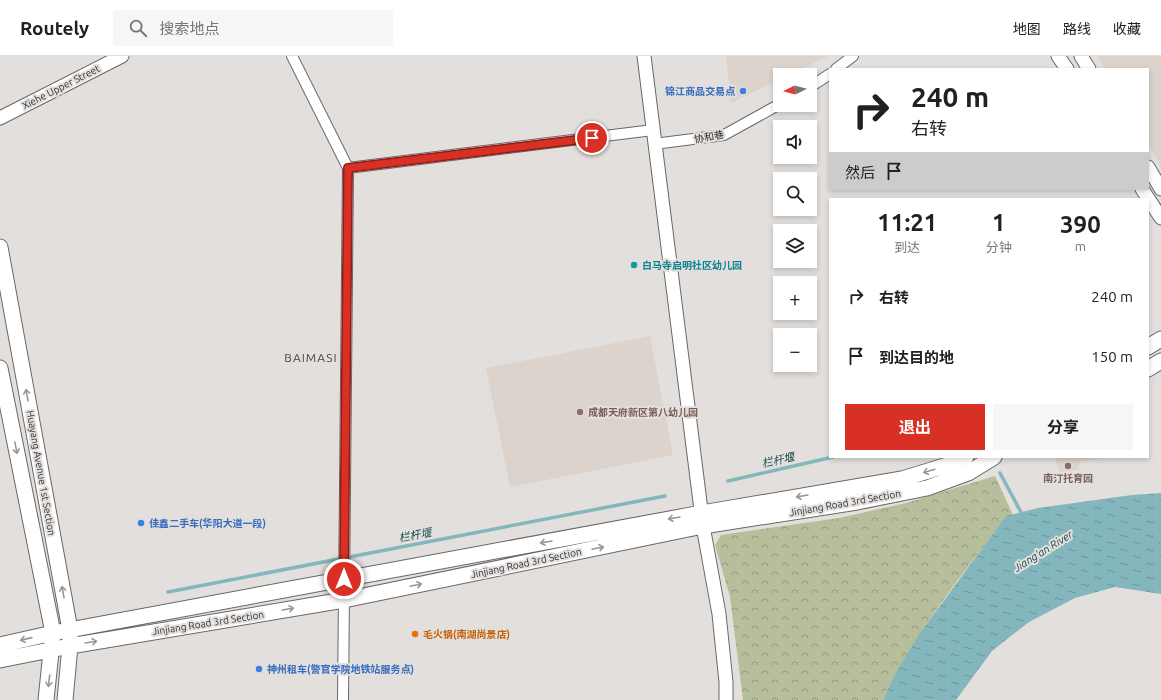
<!DOCTYPE html>
<html lang="zh">
<meta charset="utf-8">
<style>
:root{--surface:#fff;--page:#f6f6f6;--text:#202124;--muted:#757577;--line:#e0e0e0;--accent:#d93025}
body{margin:0;font-family:Ubuntu,"Noto Sans SC",sans-serif;background:var(--page);color:var(--text);height:100vh;display:flex;flex-direction:column;font-size:15px;white-space:nowrap}
*{box-sizing:border-box;margin:0}
p{font-size:13px;color:var(--muted)}
.icon{flex:none;width:22px;height:22px;fill:none;stroke:currentColor;stroke-width:2;stroke-linecap:round;stroke-linejoin:round}
.map{position:relative;flex:1;overflow:hidden}
.side{position:absolute;left:829px;top:142px;width:320px;height:260px;display:flex;flex-direction:column;background:var(--surface);border-radius:0px;box-shadow:0 2px 6px #0003}
.side>*{flex:none}
.guide{position:absolute;left:829px;top:12px;width:320px;height:122px;border-radius:0px;box-shadow:0 2px 6px #0003;background:#fff;color:var(--text);overflow:hidden}
.needle{width:26px;rotate:264deg}
.tools{position:absolute;left:773px;top:12px;display:grid;gap:8px}
.tools a{display:grid;place-items:center;width:44px;height:44px;border-radius:0px;background:var(--surface);box-shadow:0 2px 6px #0003;font-size:20px}
.pin{position:absolute;display:grid;place-items:center;width:34px;height:34px;color:#fff;margin:-17px;border:2px solid #fff;border-radius:50%;box-shadow:0 1px 4px #0007}
.me{position:absolute;width:44px;margin:-22px;rotate:0deg;stroke-linejoin:round;filter:drop-shadow(0 0 3px #0008)}
.turn{display:flex;align-items:center;gap:14px;height:84px;padding:0 16px;font-size:18px}
.turn .icon{width:52px;height:52px;stroke-width:2.5}
.turn b{display:block;font-size:28px;line-height:34px}
.then{display:flex;align-items:center;height:38px;padding:0 16px;background:#0003;gap:8px;font-size:15px}
.eta{display:flex;justify-content:space-evenly;align-items:center;height:68px;text-align:center}
.eta b{font-size:24px;font-weight:700;line-height:28px}
.primary-button{display:flex;gap:8px;margin-top:auto;padding:8px 16px}
.primary-button a{flex:1;height:46px;border-radius:0px;background:var(--accent);color:#fff;font-size:16px;font-weight:700;line-height:46px;text-align:center}
.primary-button a+a{background:var(--page);color:var(--text)}
ul{padding:0;list-style:none}
li{display:flex;align-items:center;gap:12px;height:60px;padding:0 16px}
li div{flex:1}
li b{display:block;font-size:15px}
li em{font-style:normal}
header{display:flex;align-items:center;gap:24px;box-sizing:border-box;height:56px;padding:0 20px;background:var(--surface);border-bottom:1px solid var(--line)}
header strong{font-size:19px}
nav{display:flex;gap:22px;margin-inline-start:auto;font-size:14px}
.search{width:280px;height:36px;background:var(--page);display:flex;align-items:center;gap:10px;box-sizing:border-box;padding:0 14px;border-radius:0px;color:var(--muted);font-size:15px}
.map>svg:first-child{display:block}
.built{fill:#dcd3cc}
.park{fill:url(#park-crowns)}
.water{fill:url(#water-ripples)}
.lines{fill:none;stroke-linecap:round;stroke-linejoin:round}
.stream{stroke:#83b7bd;stroke-width:3.5}
.minor-casing{stroke:#6a6866;stroke-width:12}
.tertiary-casing{stroke:#6a6866;stroke-width:15}
.secondary-casing{stroke:#6a6866;stroke-width:17}
.minor{stroke:#fff;stroke-width:10}
.tertiary{stroke:#fff;stroke-width:13}
.secondary{stroke:#fff;stroke-width:15}
.oneway{stroke:#989898}
.route-casing{stroke:#8d1f18;stroke-width:10}
.route{stroke:#d93025;stroke-width:7}
.shop-dot{fill:#3f7fe0;stroke:#e2dfdd;stroke-width:1.5}
.culture-dot{fill:#0f9aa8;stroke:#e2dfdd;stroke-width:1.5}
.education-dot{fill:#8d6e63;stroke:#e2dfdd;stroke-width:1.5}
.food-dot{fill:#e8710a;stroke:#e2dfdd;stroke-width:1.5}
.labels{text-anchor:middle;dominant-baseline:central;stroke-width:4;stroke-linejoin:round;paint-order:stroke}
.street-label{font-size:10px;fill:#313030;stroke:#e2dfdd}
.shop-label{font-size:10px;font-weight:bold;fill:#366cbe;stroke:#e2dfdd;text-anchor:start}
.culture-label{font-size:10px;font-weight:bold;fill:#0d838f;stroke:#e2dfdd;text-anchor:start}
.education-label{font-size:10px;font-weight:bold;fill:#785e54;stroke:#e2dfdd;text-anchor:start}
.food-label{font-size:10px;font-weight:bold;fill:#c56008;stroke:#e2dfdd;text-anchor:start}
.water-label{font-size:11px;font-style:italic;fill:#1a4a4e;stroke:#e2dfdd}
.quarter-label{font-size:12px;letter-spacing:1px;fill:#484645;stroke:#e2dfdd}
</style>
<header>
<strong>Routely</strong>
<div class="search"><svg class="icon" aria-label="search" viewBox="0 0 24 24"><circle cx="10" cy="10" r="6"/><path d="M15 15l6 6"/></svg>搜索地点</div>
<nav><a>地图</a><a>路线</a><a>收藏</a></nav>
</header>
<div class="map">
<svg width="1161" height="644" viewBox="0 0 1161 644">
<defs>
<pattern id="park-crowns" width="20" height="18" patternUnits="userSpaceOnUse"><rect width="20" height="18" fill="#b7be9b"/><path d="M2 6a3 3 0 1 1 6 0M12 15a3 3 0 1 1 6 0" fill="none" stroke="#959b7f"/></pattern>
<pattern id="water-ripples" width="26" height="14" patternUnits="userSpaceOnUse"><rect width="26" height="14" fill="#83b7bd"/><path d="M2 4q2-2 4 0t4 0M15 11q2-2 4 0t4 0" fill="none" stroke="#6c959a"/></pattern>
</defs>
<rect width="100%" height="100%" fill="#e2dfdd"/>
<path class="built" d="M726,0H828L789,19H780V23L731,47Z
M1097,0H1161V111L1148,88V13H1105Z
M650,280L673,399L510,431L486,312Z
M1055,401H1108L1079,406L1078,413L1060,417Z"/>
<path class="park" d="M995,420L1013,459L1006,461C962,519 914,577 883,644H743L730,541L715,489L721,479L839,462L906,447Z"/>
<path class="water" d="M1161,437V538L1115,531L1075,542L1029,566L992,595L956,644H883L896,616L920,577L1006,460L1038,452L1132,439Z"/>
<g class="lines">
<path class="stream" d="M1000,417L1023,460
M728,425L833,401
M168,536L665,440"/>
<defs>
<path id="minor" d="M292,0L348,112L343,644
M836,13L853,0
M810,31L830,18
M654,88L724,79L780,48
M348,112L653,74"/>
<path id="tertiary" d="M644,0L703,470L719,558L726,626V644
M1058,0L1067,13
M1081,0L1089,13
M0,62L122,0
M1148,111L1161,133
M1142,133L1161,162"/>
<path id="secondary" d="M0,191L70,574V590L65,644
M1148,291L1161,283
M0,312L53,577L46,644
M1148,313L1161,305
M0,589L53,577L344,523L702,457L902,423L954,407L966,401
M0,604L70,590L344,544L703,470L857,446L927,432L968,417L994,401"/>
</defs>
<use href="#minor" class="minor-casing"/>
<use href="#tertiary" class="tertiary-casing"/>
<use href="#secondary" class="secondary-casing"/>
<use href="#minor" class="minor"/>
<use href="#tertiary" class="tertiary"/>
<use href="#secondary" class="secondary"/>
</g>
<defs><path id="oneway-shaft" d="M-6 0H5M1.5-3L5.5 0L1.5 3" fill="none" stroke-width="1.6" stroke-linecap="round" stroke-linejoin="round"/></defs>
<g class="oneway">
<use href="#oneway-shaft" transform="translate(27 339) rotate(-100)"/>
<use href="#oneway-shaft" transform="translate(16 392) rotate(79)"/>
<use href="#oneway-shaft" transform="translate(929 415) rotate(163)"/>
<use href="#oneway-shaft" transform="translate(802 440) rotate(170)"/>
<use href="#oneway-shaft" transform="translate(674 462) rotate(170)"/>
<use href="#oneway-shaft" transform="translate(546 486) rotate(170)"/>
<use href="#oneway-shaft" transform="translate(598 492) rotate(-12)"/>
<use href="#oneway-shaft" transform="translate(416 529) rotate(-12)"/>
<use href="#oneway-shaft" transform="translate(63 536) rotate(-100)"/>
<use href="#oneway-shaft" transform="translate(288 553) rotate(-9)"/>
<use href="#oneway-shaft" transform="translate(26 583) rotate(167)"/>
<use href="#oneway-shaft" transform="translate(91 586) rotate(-9)"/>
<use href="#oneway-shaft" transform="translate(49 625) rotate(97)"/>
</g>
<g class="lines">
<defs>
<path id="route" d="M344,523L348,112L592,82"/>
</defs>
<use href="#route" class="route-casing"/>
<use href="#route" class="route"/>
</g>
<g class="shop-dot">
<circle cx="743" cy="35" r="4"/>
<circle cx="141" cy="467" r="4"/>
<circle cx="259" cy="613" r="4"/>
</g>
<circle class="culture-dot" cx="634" cy="209" r="4"/>
<g class="education-dot">
<circle cx="580" cy="356" r="4"/>
<circle cx="1068" cy="410" r="4"/>
</g>
<circle class="food-dot" cx="415" cy="578" r="4"/>
<g class="labels">
<g class="street-label">
<text transform="translate(61 31) rotate(-27)">Xiehe Upper Street</text>
<text transform="translate(709 81) rotate(-10)">协和巷</text>
<text transform="translate(41 417) rotate(80)">Huayang Avenue 1st Section</text>
<text transform="translate(845 447) rotate(-10)">Jinjiang Road 3rd Section</text>
<text transform="translate(526 507) rotate(-12)">Jinjiang Road 3rd Section</text>
<text transform="translate(208 567) rotate(-9)">Jinjiang Road 3rd Section</text>
</g>
<g class="shop-label">
<text x="735" y="35" text-anchor="end">锦江商品交易点</text>
<text x="149" y="467">佳鑫二手车(华阳大道一段)</text>
<text x="267" y="613">神州租车(警官学院地铁站服务点)</text>
</g>
<g class="culture-label">
<text x="642" y="209">白马寺启明社区幼儿园</text>
</g>
<g class="education-label">
<text x="588" y="356">成都天府新区第八幼儿园</text>
<text x="1068" y="422" text-anchor="middle">南汀托育园</text>
</g>
<g class="food-label">
<text x="423" y="578">毛火锅(南湖尚景店)</text>
</g>
<g class="water-label">
<text transform="translate(778 404) rotate(-13)">栏杆堰</text>
<text transform="translate(415 479) rotate(-11)">栏杆堰</text>
<text transform="translate(1043 495) rotate(-32)">Jiang'an River</text>
</g>
<g class="quarter-label">
<text x="311" y="301">BAIMASI</text>
</g>
</g>
</svg>
<div class="tools">
<a><svg class="needle" viewBox="-14 -14 28 28"><path d="M0-13l5 13h-10z" fill="#e53935"/><path d="M0 13l5-13h-10z" fill="#757577"/></svg></a>
<a><svg class="icon" aria-label="sound" viewBox="0 0 24 24"><path d="M4 9h4l5-4v14l-5-4H4zM17 9q2 3 0 6"/></svg></a>
<a><svg class="icon" aria-label="search" viewBox="0 0 24 24"><circle cx="10" cy="10" r="6"/><path d="M15 15l6 6"/></svg></a>
<a><svg class="icon" aria-label="layers" viewBox="0 0 24 24"><path d="M12 4l9 5-9 5-9-5zM3 14l9 5 9-5"/></svg></a>
<a>+</a>
<a>−</a>
</div>
<div class="pin" style="left:592px;top:82px;background:#d93025"><svg class="icon" aria-label="arrive" viewBox="0 0 24 24"><path d="M6 21V4h12l-3 4 3 4H6"/></svg></div>
<svg class="me" style="left:344px;top:523px" viewBox="-20 -20 40 40"><circle r="17" fill="#d93025" stroke="#fff" stroke-width="3"/><path d="M0-11L8 9 0 5-8 9z" fill="#fff"/></svg>
<div class="guide">
<div class="turn"><svg class="icon" aria-label="right" viewBox="0 0 24 24"><path d="M7 20v-9h11M14 6l5 5-5 5"/></svg><div><b>240 m</b>右转</div></div>
<div class="then">然后<svg class="icon" aria-label="arrive" viewBox="0 0 24 24"><path d="M6 21V4h12l-3 4 3 4H6"/></svg></div>
</div>
<section class="side">
<div class="eta">
<div><b>11:21</b><p>到达</p></div>
<div><b>1</b><p>分钟</p></div>
<div><b>390</b><p>m</p></div>
</div>
<ul>
<li><svg class="icon" aria-label="right" viewBox="0 0 24 24"><path d="M7 20v-9h11M14 6l5 5-5 5"/></svg><div><b>右转</b></div><em>240 m</em></li>
<li><svg class="icon" aria-label="arrive" viewBox="0 0 24 24"><path d="M6 21V4h12l-3 4 3 4H6"/></svg><div><b>到达目的地</b></div><em>150 m</em></li>
</ul>
<div class="primary-button"><a>退出</a><a>分享</a></div>
</section>
</div>
